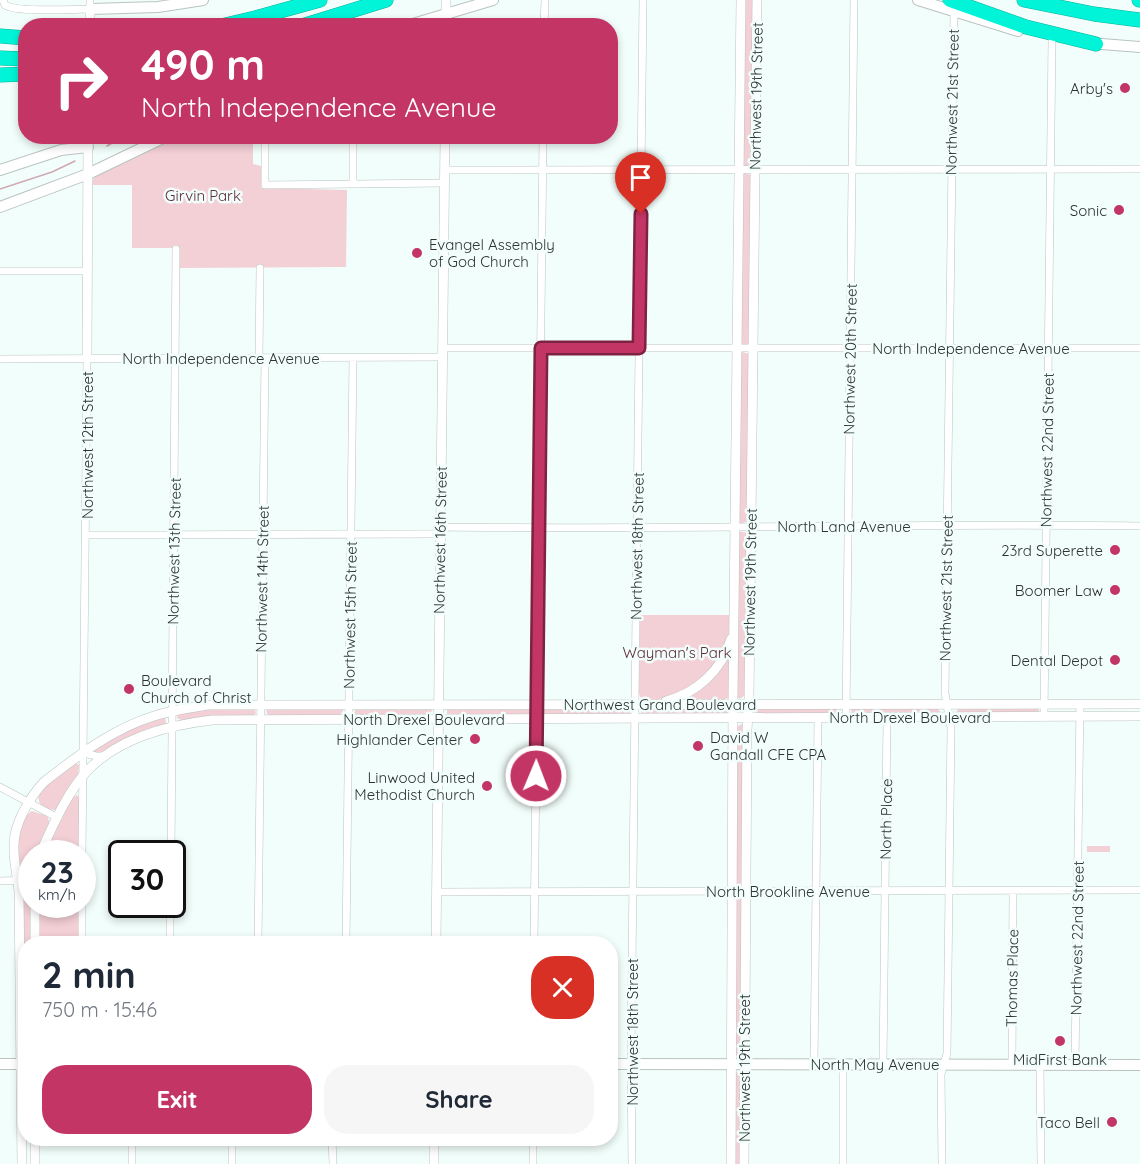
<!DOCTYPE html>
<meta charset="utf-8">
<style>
:root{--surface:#fff;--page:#f6f6f7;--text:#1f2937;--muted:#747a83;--accent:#c23565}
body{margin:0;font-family:Quicksand,sans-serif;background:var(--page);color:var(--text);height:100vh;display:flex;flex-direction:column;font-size:22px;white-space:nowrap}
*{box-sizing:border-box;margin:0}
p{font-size:20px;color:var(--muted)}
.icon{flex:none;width:33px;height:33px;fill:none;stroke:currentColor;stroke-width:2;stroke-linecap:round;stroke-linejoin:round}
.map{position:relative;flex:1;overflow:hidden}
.side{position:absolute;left:18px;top:936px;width:600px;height:210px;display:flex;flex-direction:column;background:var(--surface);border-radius:24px;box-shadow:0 3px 9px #0003}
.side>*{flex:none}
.guide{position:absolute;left:18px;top:18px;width:600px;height:126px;border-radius:24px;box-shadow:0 3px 9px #0003;background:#c23565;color:#fff;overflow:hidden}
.speed{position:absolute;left:18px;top:840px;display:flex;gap:12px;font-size:30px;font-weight:700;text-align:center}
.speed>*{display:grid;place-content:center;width:78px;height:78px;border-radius:50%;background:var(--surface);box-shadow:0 3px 9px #0003;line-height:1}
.speed small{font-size:15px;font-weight:400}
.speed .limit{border:3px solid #111;border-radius:9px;background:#fff;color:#111}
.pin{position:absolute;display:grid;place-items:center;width:51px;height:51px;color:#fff;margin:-62px -26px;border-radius:50% 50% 50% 0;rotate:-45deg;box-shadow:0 0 6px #0007}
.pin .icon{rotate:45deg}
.me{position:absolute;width:66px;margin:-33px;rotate:1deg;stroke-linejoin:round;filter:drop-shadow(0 0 4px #0008)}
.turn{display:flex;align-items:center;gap:21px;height:126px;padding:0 24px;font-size:27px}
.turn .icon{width:78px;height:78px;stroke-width:2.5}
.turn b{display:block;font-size:42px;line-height:51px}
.round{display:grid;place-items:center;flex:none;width:63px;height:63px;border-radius:24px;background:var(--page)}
.headline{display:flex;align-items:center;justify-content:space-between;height:102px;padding:0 24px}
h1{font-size:36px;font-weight:700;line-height:45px}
.primary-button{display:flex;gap:12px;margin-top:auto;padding:12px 24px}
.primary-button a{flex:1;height:69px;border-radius:24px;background:var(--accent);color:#fff;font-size:24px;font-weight:700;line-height:69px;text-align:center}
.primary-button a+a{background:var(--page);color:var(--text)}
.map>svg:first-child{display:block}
.green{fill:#f3cfd6}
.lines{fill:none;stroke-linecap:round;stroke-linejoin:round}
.stream{stroke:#d0a9b1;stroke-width:1.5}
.minor-casing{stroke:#b9c4c1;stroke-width:8}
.tertiary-casing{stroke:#b9c4c1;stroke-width:10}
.secondary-casing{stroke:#b9c4c1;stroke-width:12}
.motorway-casing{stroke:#11b09d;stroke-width:15}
.minor{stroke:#fff;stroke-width:7}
.tertiary{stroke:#fff;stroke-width:9}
.secondary{stroke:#fff;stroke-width:10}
.motorway{stroke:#01f4d7;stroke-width:14}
.route-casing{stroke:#7e2242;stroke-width:15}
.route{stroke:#c23565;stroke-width:10}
.poi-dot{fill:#c23565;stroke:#f2fefb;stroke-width:2}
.labels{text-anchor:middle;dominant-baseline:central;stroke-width:5;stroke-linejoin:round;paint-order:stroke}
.poi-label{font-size:15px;fill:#2e3332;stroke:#f2fefb;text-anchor:end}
.street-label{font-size:15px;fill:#2e3332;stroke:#f2fefb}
.park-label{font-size:15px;fill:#602c3a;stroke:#f2fefb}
</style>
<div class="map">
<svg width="1140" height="1164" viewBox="0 0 1140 1164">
<rect width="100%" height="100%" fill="#f2fefb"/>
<path class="green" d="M745,0H753L751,164L749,167L743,166Z
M175,137H253V164L261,166V188L347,190L346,267L180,268L179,248H132V185H92L93,179L99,173Z
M743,173L751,175L750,343L747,345H741Z
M742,352L749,354L748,521L740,524L737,521L739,354Z
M739,531L747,533L745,695L740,699L736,696Z
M640,615H731C730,627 729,640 723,651C719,659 711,672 704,677C691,688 656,709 640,697L639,693Z
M729,652L730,694L728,698L723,700L682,699Z
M959,707L1038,708L1039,710L1038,713L959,714L957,711Z
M268,708L343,709V711L340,715L269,716L266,712Z
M356,708H430L432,711L428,715H357L354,713Z
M447,708H530L531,711L529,715H447Z
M629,708L630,712L628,715L542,714L541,711L542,709Z
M641,708H726L729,711L727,714H641Z
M754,708H840L841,711L840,713L754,714Z
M853,708H938L940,712L852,713L851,709Z
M201,709H255L256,713L253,716H222L181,720L177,718L178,713Z
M165,717L166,723L163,725L100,754L92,752L126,731Z
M741,724L744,727L742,883L738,885L735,884L737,727Z
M76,763L79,765L78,776L56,810C51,810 47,809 43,806C25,794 66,770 76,763Z
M77,795L80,799L79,853L44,854L72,798Z
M32,811L47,816L50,823L36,853L32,854L30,874L25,875C11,865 17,819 32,811Z
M1087,846H1110V852H1087Z
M26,885L31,890V943L26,944L25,993L24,978L23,888Z
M739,896L742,899L741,1052L737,1056H735L736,898Z
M38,905H79L78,943H38Z
M735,1072L740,1073L741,1075L742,1164H734Z"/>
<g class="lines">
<path class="stream" d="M107,146L124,136
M0,189L52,172L75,161"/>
<defs>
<path id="minor" d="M3,0L5,5C17,13 72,9 90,9V0
M544,26L545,0
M265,136V185L444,183
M445,170L1140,169
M353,184V136
M0,271H88
M443,348H1140
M259,358L260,268
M0,359L442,357
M441,527C674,530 907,523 1140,526
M86,535L440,534
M1044,717L1052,40
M846,718L854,0
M84,753L96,756H105
M0,787L58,818
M171,854L176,249
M82,857L87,359
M0,881L32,880
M437,892L1140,890
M82,944V904
M170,944V904
M258,944L265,358
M346,944L353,358
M534,944L543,136
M814,1064L818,718
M843,1064V1164
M883,1065L887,718
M1012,1065L1013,891
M1040,1065L1041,1164
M1075,1065L1080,704
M132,1138V1164
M232,1138V1164
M332,1138L333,1164
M533,1138V1164
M632,1164L631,1054L643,0
M942,1164L941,1074L947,1054L951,728L945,693L954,11"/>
<path id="tertiary" d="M90,26V9
M446,26V0
M87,359L88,136
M666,701C697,693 722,670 731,639
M40,854C52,827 68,790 89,769C120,738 169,725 212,720L1140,716
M35,904V944
M436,944L445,136
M35,1138V1164
M434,1138V1164
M22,1164L19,892C18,877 13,860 14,845C14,823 30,797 44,782C77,756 114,728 154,716C172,710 190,708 208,705L1140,704
M731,1164L733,697L741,0
M744,1164L747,730L749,698L757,0"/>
<path id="secondary" d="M918,0L1018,31
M90,9L158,7L203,0
M406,26L493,0
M1089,43L1140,47
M0,170L61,150L88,147
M0,207L88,174L167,136
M0,1064H26
M610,1064L1140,1065"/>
<path id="motorway" d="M950,0L1026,27L1096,44
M1024,0L1094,14L1140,20
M1139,0H1140
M221,26L255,18L320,0
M302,26L386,0
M0,36L26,38
M0,58L26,59
M0,75L26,74"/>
</defs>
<use href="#minor" class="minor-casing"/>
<use href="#tertiary" class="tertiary-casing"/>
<use href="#secondary" class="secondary-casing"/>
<use href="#motorway" class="motorway-casing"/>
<use href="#minor" class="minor"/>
<use href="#tertiary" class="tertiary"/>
<use href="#secondary" class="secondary"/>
<use href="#motorway" class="motorway"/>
</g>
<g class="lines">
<defs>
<path id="route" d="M536,776L541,348H639L641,214"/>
</defs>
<use href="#route" class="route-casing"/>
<use href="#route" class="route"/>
</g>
<g class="poi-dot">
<circle cx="1125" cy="88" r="6"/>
<circle cx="1119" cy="210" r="6"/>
<circle cx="417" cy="253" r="6"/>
<circle cx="1115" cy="550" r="6"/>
<circle cx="1115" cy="590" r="6"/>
<circle cx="1115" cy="660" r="6"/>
<circle cx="129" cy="689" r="6"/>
<circle cx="475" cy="739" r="6"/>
<circle cx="698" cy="746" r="6"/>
<circle cx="487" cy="786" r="6"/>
<circle cx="1060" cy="1041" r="6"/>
<circle cx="1112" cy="1122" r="6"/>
</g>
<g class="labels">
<g class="poi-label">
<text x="1113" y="88">Arby's</text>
<text x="1107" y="210">Sonic</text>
<text x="429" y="244" text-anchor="start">Evangel Assembly<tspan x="429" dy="17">of God Church</tspan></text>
<text x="1103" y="550">23rd Superette</text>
<text x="1103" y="590">Boomer Law</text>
<text x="1103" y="660">Dental Depot</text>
<text x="141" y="680" text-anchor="start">Boulevard<tspan x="141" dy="17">Church of Christ</tspan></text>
<text x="710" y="737" text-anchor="start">David W<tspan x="710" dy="17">Gandall CFE CPA</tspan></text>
<text x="463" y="739">Highlander Center</text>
<text x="475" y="777">Linwood United<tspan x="475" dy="17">Methodist Church</tspan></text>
<text x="1060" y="1059" text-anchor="middle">MidFirst Bank</text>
<text x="1100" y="1122">Taco Bell</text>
</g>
<g class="street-label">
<text transform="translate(756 96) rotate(-89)">Northwest 19th Street</text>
<text transform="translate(952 102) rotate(-89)">Northwest 21st Street</text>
<text x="971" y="348">North Independence Avenue</text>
<text x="221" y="358">North Independence Avenue</text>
<text transform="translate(850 359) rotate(-89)">Northwest 20th Street</text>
<text transform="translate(87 445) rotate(-90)">Northwest 12th Street</text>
<text transform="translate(1047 450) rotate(-89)">Northwest 22nd Street</text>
<text x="844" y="526">North Land Avenue</text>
<text transform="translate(440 540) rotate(-89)">Northwest 16th Street</text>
<text transform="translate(637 546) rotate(-89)">Northwest 18th Street</text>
<text transform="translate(174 551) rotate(-89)">Northwest 13th Street</text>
<text transform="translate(262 579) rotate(-89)">Northwest 14th Street</text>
<text transform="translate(750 582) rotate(-89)">Northwest 19th Street</text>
<text transform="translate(946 588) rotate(-89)">Northwest 21st Street</text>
<text transform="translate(350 615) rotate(-89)">Northwest 15th Street</text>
<text x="660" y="704">Northwest Grand Boulevard</text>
<text x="910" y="717">North Drexel Boulevard</text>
<text x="424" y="719">North Drexel Boulevard</text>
<text transform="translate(886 819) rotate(-89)">North Place</text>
<text x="788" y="891">North Brookline Avenue</text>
<text transform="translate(1077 938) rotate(-89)">Northwest 22nd Street</text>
<text transform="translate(1012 978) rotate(-89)">Thomas Place</text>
<text transform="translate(632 1032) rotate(-90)">Northwest 18th Street</text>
<text x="875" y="1064">North May Avenue</text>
<text transform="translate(744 1068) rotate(-90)">Northwest 19th Street</text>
</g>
<g class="park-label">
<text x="203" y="195">Girvin Park</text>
<text x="677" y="652">Wayman's Park</text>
</g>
</g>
</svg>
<div class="speed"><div>23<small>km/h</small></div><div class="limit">30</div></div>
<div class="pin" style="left:641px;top:214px;background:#d93025"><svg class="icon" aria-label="arrive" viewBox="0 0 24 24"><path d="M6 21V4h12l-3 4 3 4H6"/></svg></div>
<svg class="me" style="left:536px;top:776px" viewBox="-20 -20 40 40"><circle r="17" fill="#c23565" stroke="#fff" stroke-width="3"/><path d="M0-11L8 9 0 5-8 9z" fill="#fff"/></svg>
<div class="guide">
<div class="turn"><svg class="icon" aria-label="right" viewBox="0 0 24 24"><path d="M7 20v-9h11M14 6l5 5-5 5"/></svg><div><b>490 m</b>North Independence Avenue</div></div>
</div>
<section class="side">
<div class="headline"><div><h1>2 min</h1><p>750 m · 15:46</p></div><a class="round" style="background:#d93025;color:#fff"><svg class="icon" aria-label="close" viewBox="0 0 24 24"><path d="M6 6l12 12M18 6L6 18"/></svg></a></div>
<div class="primary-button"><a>Exit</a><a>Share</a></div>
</section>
</div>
